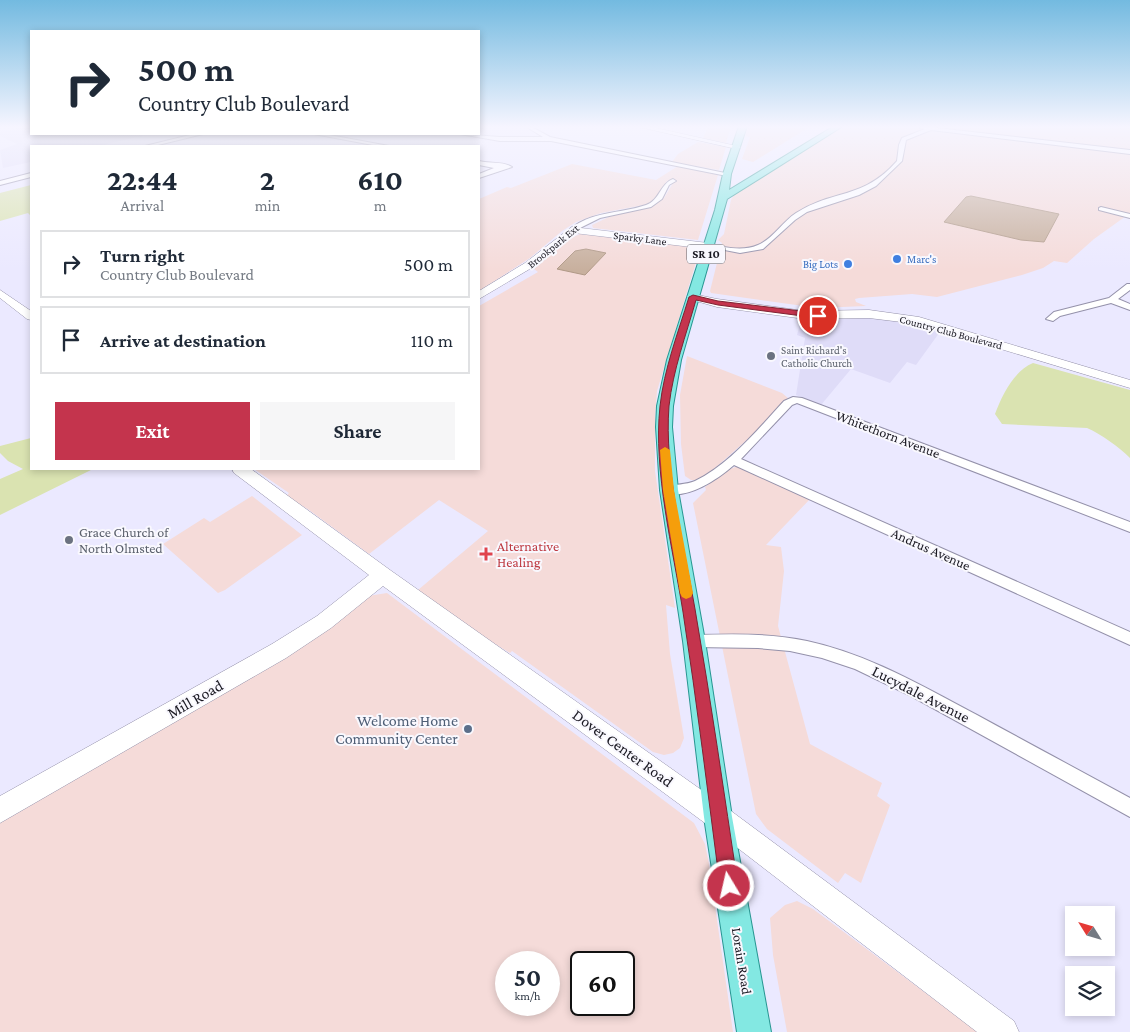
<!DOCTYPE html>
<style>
:root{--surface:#fff;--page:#f6f6f7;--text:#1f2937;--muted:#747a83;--line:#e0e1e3;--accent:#c4344d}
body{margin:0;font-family:"Crimson Pro",serif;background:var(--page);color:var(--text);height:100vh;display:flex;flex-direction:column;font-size:19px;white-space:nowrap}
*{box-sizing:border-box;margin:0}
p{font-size:16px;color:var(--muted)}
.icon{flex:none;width:28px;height:28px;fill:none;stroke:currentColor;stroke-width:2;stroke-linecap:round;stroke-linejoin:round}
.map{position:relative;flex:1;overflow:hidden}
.panel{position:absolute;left:30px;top:145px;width:450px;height:325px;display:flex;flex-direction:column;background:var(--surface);border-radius:0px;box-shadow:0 2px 8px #0003}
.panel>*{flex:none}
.guide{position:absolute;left:30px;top:30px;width:450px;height:105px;border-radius:0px;box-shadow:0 2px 8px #0003;background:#fff;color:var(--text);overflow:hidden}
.needle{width:32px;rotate:307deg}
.tools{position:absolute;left:1065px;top:906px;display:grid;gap:10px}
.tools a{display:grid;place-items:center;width:50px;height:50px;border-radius:0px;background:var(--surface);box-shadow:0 2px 8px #0003;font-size:25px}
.speed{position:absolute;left:495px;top:951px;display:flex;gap:10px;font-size:25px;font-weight:700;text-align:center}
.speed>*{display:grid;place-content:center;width:65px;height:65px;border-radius:50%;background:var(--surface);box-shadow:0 2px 8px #0003;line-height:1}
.speed small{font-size:12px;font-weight:400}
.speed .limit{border:2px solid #111;border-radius:8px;background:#fff;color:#111}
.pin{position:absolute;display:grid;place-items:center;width:42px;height:42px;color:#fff;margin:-21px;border:2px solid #fff;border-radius:50%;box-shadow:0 1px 5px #0007}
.me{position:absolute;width:55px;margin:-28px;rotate:351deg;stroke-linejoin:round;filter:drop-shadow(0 0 4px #0008)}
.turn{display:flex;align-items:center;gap:18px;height:105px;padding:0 25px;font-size:22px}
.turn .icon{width:65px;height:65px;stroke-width:2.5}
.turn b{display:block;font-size:35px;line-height:42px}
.eta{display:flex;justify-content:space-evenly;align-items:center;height:85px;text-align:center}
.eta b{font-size:30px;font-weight:700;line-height:35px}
.button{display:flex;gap:10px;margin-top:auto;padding:10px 25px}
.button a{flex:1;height:58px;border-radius:0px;background:var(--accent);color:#fff;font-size:20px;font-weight:700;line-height:58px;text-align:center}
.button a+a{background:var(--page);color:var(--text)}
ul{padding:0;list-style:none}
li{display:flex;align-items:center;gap:15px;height:68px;margin:0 10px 8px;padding:0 15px;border:2px solid var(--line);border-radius:0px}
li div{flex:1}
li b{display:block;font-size:19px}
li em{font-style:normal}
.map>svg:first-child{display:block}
.commercial{fill:#f5dbd9;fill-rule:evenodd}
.built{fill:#dfdcf8}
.green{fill:#dae3b1}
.building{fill:#c8b09e;stroke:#b09987}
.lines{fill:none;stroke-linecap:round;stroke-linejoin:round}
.street-casing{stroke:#9491aa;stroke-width:2}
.secondary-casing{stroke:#9491aa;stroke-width:1}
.primary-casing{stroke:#289692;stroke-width:2}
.street{fill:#fff;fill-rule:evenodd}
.secondary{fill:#fff;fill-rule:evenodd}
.primary{fill:#83e8e2;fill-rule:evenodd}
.route{fill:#c4344d;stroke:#7f2232}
.slow{fill:#f59e0b}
.shop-dot{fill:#3f7fe0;stroke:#f9f8fe;stroke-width:2}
.worship-dot{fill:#6b7280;stroke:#f9f8fe;stroke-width:2}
.health-dot{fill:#e0444e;stroke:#f9f8fe;stroke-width:2}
.service-dot{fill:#5c6f8a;stroke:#f9f8fe;stroke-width:2}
.labels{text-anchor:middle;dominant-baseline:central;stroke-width:4;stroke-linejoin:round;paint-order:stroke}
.far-street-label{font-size:11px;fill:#1a1922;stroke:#f9f8fe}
.far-shop-label{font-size:11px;fill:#366cbe;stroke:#f9f8fe;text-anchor:start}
.far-worship-label{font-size:11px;fill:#5b616d;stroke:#f9f8fe;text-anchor:start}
.shield{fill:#f9f8fe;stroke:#5d5c64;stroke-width:1}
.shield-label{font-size:12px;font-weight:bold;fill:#1a1922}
.street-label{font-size:14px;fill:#1a1922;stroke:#f9f8fe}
.worship-label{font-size:14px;fill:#5b616d;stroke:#f9f8fe;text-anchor:start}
.health-label{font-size:14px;fill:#be3a42;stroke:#f9f8fe;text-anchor:start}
.near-street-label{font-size:16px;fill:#1a1922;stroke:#f9f8fe}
.near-service-label{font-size:16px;fill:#4e5e75;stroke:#f9f8fe;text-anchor:end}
</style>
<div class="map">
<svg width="1130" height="1032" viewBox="0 0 1130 1032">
<rect width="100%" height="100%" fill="#ebe9ff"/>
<path class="commercial" d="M709,126H731L726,143L703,138Z
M748,126H811L753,162L742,159L750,137L746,136Z
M843,126H916L943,132L1130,153V217L1126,216L1094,239L1067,263L1054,261L1043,268L1022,275L937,297L912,294L859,298L855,299L856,302L866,306L818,308L711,293L710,291L722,243L718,240L724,234L731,200L734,195L739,189Z
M929,126H1130V151L951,131Z
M698,142L726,147L719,170L672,162L678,154Z
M572,164L656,180L678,166L718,175L698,240L593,228L592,225L613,215L653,206L664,198L673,183L667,181L656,199L649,204L601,213L576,222L562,231L530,258L479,291V199L507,187L511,188Z
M580,234L689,246L700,249L657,391L655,417V471L675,608L666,605L670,654L684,738L680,748L673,753L664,755L653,752L512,651L510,653L475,632L418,590L488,531L439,500L369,554L309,510L286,496L289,493L254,469H479V306L538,272L534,269L571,238Z
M687,356L782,393L788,398L766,423L706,476L697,480H691L685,476L681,444L680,395Z
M738,466L811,498L766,545L781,547L784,571L778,626L810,744L882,783L877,796L890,805L861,883L845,873L838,883L767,829L756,814L693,503L706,490L705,487L725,471Z
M252,496L302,535L225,590L218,593L163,544L204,518L210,522Z
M387,593L694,823L705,844L709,864L733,1032H0V821L368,596ZM506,962H549V1005H506ZM581,962H624V1005H581Z
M797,901L813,909L978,1032H787L773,955L770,918L785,905Z"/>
<path class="built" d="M31,126V134H151L98,146H31V162L3,168L0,150L17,144L0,136V132Z
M798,316L888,317L942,329L916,365L907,362L890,383L851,369L821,405L796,395L805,338L797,335L801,320Z"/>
<path class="green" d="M31,185V216L28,213L0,221V193Z
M1033,363L1130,390V458C1119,447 1101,434 1087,428L1002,424L995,414C1002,395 1014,371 1033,363Z
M31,438V469H93L0,515V479L23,469L8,461L0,453V446Z"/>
<path class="building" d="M971,196L1059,214L1044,242L1021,240L944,222L966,197Z
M586,249L606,253L585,275L557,269L575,251Z"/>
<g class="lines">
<defs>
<path id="street" d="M525,126H530L550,137L730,174L727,176L551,141H500L460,134L500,137H543Z
M920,126L1130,150V154L931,130L906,140L902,161L876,186L859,195L807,212L795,220L763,249L740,253L704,246L708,244C724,247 742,252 758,245C773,239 782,222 796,213C833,189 863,200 897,161L899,145L902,138L925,129L920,128Z
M194,134H203L154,146H145Z
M314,134H324L389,146H378Z
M479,161C490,164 503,161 512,167L479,178V174L494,168L479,165Z
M31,173V177L0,185V181Z
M673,179L676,181L669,185L662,199L651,207L600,218L574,231L569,230C591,211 619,214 646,205C660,200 660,184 673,179Z
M1101,207L1130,214V218L1099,210V208Z
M1127,284H1130V290L1118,299L1130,304V310L1111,303L1060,316L1053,321L1046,319L1054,312L1109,298Z
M793,397L802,398L1130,522V532L797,403L792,405L741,459L1130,632V645L734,465C718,479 688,500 665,493L663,490L665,487C675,484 686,485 695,481C729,465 759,428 784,401Z
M694,635C732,634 770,633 807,641C868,654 922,686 977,715C1028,743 1079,770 1130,798V817L911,696L855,669L822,658L790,651L758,648L694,647L689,646L687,641L689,636Z"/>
<path id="secondary" d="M635,126H647L741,147L737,149Z
M572,227L708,243L713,246L708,249L574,233L533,267L479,299V291L525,263Z
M0,290L31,311V320L27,319L0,298Z
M693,294L717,299L805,311L869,310L919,317L1130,380V388L918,324L869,318L805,319L717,307L689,299L687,297L689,295Z
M232,469H251L390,570L727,808L1014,1021L1019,1032H977L709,826L383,586L331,628L286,658L0,823V796L272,644L317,616L369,575L234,473Z"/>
<path id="primary" d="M739,126H747L731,174L729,190L834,126H843L727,199L681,360L673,406L672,427L678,490L705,641L732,817L771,1032H737L704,817L683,641L660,490L656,427L657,406L667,360L715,210L723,174Z"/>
</defs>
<use href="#street" class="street-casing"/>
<use href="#secondary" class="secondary-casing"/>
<use href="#primary" class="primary-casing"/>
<use href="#street" class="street"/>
<use href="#secondary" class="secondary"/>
<use href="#primary" class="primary"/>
</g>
<linearGradient id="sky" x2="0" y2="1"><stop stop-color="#73bae0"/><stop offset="0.47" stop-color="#f6f5ff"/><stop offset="1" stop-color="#f6f5ff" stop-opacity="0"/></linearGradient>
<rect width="1130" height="270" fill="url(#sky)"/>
<path class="route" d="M693,295L718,301L818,313L821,316L818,318L718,305L696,300C686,335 673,370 669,406C664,470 684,546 695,609C711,701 724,793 738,886L736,892L729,894L723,892L720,886C708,794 697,703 683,612C673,549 653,471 660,406C664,369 678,333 689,297Z"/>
<path class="slow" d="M665,447L670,450L674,490L693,593L691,597L686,599L682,597L680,593L663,490L660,450Z"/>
<g class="shop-dot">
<circle cx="897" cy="259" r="5"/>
<circle cx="848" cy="264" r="5"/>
</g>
<g class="worship-dot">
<circle cx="771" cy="356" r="5"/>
<circle cx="69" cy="540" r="5"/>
</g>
<path class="health-dot" d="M483.5 546.5h5v5h5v5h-5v5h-5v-5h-5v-5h5z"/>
<circle class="service-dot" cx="468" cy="729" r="5"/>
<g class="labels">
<g class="far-street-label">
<text transform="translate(640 238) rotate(7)">Sparky Lane</text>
<text transform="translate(553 246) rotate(-39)">Brookpark Ext</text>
<text transform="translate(951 332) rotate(15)">Country Club Boulevard</text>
</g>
<g class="far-shop-label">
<text x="907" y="259">Marc's</text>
<text x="838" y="264" text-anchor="end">Big Lots</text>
</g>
<g class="far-worship-label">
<text x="781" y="350">Saint Richard's<tspan x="781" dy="13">Catholic Church</tspan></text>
</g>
<rect class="shield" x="687" y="244.5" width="38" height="19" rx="4"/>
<g class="shield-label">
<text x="706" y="254">SR 10</text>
</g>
<g class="street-label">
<text transform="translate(888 434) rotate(21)">Whitethorn Avenue</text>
<text transform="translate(931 549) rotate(24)">Andrus Avenue</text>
<text transform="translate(742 961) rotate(81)">Lorain Road</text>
</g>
<g class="worship-label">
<text x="79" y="532">Grace Church of<tspan x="79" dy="16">North Olmsted</tspan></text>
</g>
<g class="health-label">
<text x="497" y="546">Alternative<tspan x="497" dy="16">Healing</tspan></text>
</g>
<g class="near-street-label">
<text transform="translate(921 694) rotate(27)">Lucydale Avenue</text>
<text transform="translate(195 699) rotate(-30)">Mill Road</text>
<text transform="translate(623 748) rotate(36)">Dover Center Road</text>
</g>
<g class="near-service-label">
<text x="458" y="720">Welcome Home<tspan x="458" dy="18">Community Center</tspan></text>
</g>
</g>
</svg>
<div class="tools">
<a><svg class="needle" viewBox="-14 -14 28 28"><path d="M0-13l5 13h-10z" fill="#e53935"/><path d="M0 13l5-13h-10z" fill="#747a83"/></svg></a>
<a><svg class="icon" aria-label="layers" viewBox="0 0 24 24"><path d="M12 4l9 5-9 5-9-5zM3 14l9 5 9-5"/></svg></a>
</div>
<div class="speed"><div>50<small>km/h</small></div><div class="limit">60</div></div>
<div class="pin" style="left:818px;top:316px;background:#d93025"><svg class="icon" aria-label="arrive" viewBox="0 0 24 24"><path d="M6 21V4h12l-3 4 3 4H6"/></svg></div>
<svg class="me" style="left:729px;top:886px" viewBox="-20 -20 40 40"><circle r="17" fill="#c4344d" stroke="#fff" stroke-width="3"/><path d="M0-11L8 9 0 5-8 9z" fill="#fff"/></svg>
<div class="guide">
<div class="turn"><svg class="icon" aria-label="right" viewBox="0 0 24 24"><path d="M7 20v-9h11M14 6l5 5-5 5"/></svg><div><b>500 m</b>Country Club Boulevard</div></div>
</div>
<section class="panel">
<div class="eta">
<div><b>22:44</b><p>Arrival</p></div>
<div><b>2</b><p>min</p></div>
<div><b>610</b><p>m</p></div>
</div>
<ul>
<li><svg class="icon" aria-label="right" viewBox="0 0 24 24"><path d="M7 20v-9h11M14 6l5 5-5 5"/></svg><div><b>Turn right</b><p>Country Club Boulevard</p></div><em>500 m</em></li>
<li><svg class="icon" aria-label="arrive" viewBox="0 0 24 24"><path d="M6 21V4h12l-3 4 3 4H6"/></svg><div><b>Arrive at destination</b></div><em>110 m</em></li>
</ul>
<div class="button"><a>Exit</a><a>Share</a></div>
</section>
</div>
